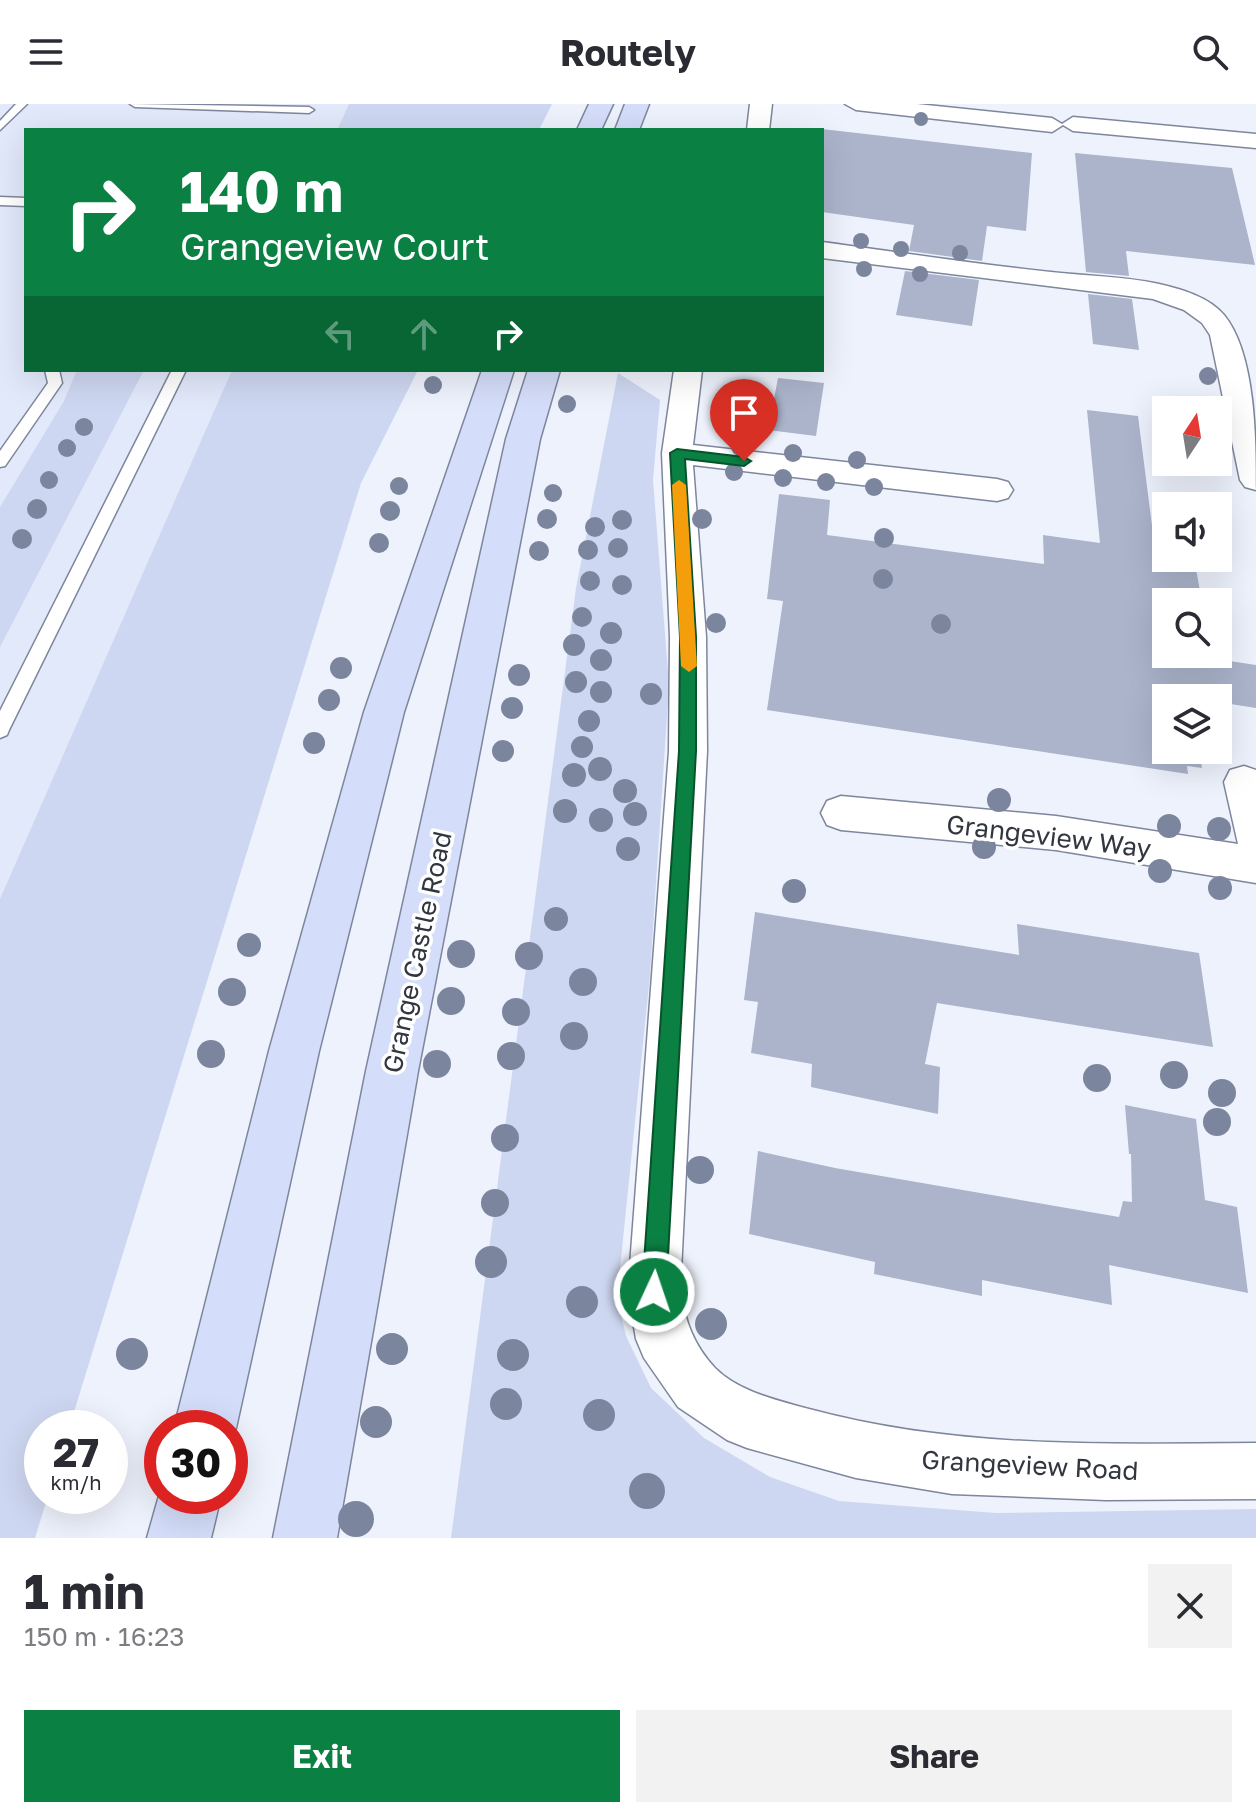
<!DOCTYPE html>
<meta charset="utf-8">
<style>
:root{--surface:#fff;--page:#f2f2f3;--text:#2b2b33;--muted:#7c7c81;--accent:#0b8043}
body{margin:0;font-family:"Golos Text",sans-serif;background:var(--page);color:var(--text);height:100vh;display:flex;flex-direction:column;font-size:30px;white-space:nowrap}
*{box-sizing:border-box;margin:0}
p{font-size:26px;color:var(--muted)}
.icon{flex:none;width:44px;height:44px;fill:none;stroke:currentColor;stroke-width:2;stroke-linecap:round;stroke-linejoin:round}
.map{position:relative;height:1434px;overflow:hidden}
.details{display:flex;flex-direction:column;background:var(--surface);flex:1}
.details>*{flex:none}
.banner{position:absolute;left:24px;top:24px;width:800px;height:244px;border-radius:0px;box-shadow:0 8px 32px #0002;background:#0b8043;color:#fff;overflow:hidden}
.needle{width:52px;rotate:12deg}
.buttons{position:absolute;left:1152px;top:292px;display:grid;gap:16px}
.buttons a{display:grid;place-items:center;width:80px;height:80px;border-radius:0px;background:var(--surface);box-shadow:0 8px 32px #0002;font-size:40px}
.speed{position:absolute;left:24px;top:1306px;display:flex;gap:16px;font-size:40px;font-weight:700;text-align:center}
.speed>*{display:grid;place-content:center;width:104px;height:104px;border-radius:50%;background:var(--surface);box-shadow:0 8px 32px #0002;line-height:1}
.speed small{font-size:20px;font-weight:400}
.speed .limit{border:12px solid #d22;background:#fff;color:#111}
.pin{position:absolute;display:grid;place-items:center;width:68px;height:68px;color:#fff;margin:-82px -34px;border-radius:50% 50% 50% 0;rotate:-45deg;box-shadow:0 0 8px #0007}
.pin .icon{rotate:45deg}
.me{position:absolute;width:88px;margin:-44px;rotate:3deg;stroke-linejoin:round;filter:drop-shadow(0 0 6px #0008)}
.turn{display:flex;align-items:center;gap:28px;height:168px;padding:0 24px;font-size:36px}
.turn .icon{width:104px;height:104px;stroke-width:2.5}
.turn b{display:block;font-size:56px;line-height:68px}
.lanes{display:flex;align-items:center;height:76px;padding:0 24px;background:#0003;justify-content:center;gap:40px;direction:ltr}
.lanes .off{opacity:.35}
.round{display:grid;place-items:center;flex:none;width:84px;height:84px;border-radius:0px;background:var(--page)}
.head{display:flex;align-items:center;justify-content:space-between;height:136px;padding:0 24px}
h1{font-size:48px;font-weight:700;line-height:60px}
.primary-button{display:flex;gap:16px;margin-top:auto;padding:16px 24px}
.primary-button a{flex:1;height:92px;border-radius:0px;background:var(--accent);color:#fff;font-size:32px;font-weight:700;line-height:92px;text-align:center}
.primary-button a+a{background:var(--page);color:var(--text)}
header{display:flex;justify-content:space-between;align-items:center;height:104px;padding:0 24px;background:var(--surface);font-size:36px;font-weight:700}
.map>svg:first-child{display:block}
.built{fill:#e2e9fb}
.green{fill:#ced7f1}
.building{fill:#abb4cb}
.lines{fill:none;stroke-linecap:round;stroke-linejoin:round}
.service-casing{stroke:#7e869c;stroke-width:3}
.minor-casing{stroke:#7e869c;stroke-width:3}
.secondary-casing{stroke:#7e869c;stroke-width:3}
.service{fill:#fff;fill-rule:evenodd}
.minor{fill:#fff;fill-rule:evenodd}
.secondary{fill:#d4ddf9;fill-rule:evenodd}
.tree{fill:#7c859e}
.route{fill:#0b8043;stroke:#07532c;stroke-width:2}
.slow{fill:#f59e0b}
.labels{text-anchor:middle;dominant-baseline:central;stroke-width:7;stroke-linejoin:round;paint-order:stroke}
.street-label{font-size:26px;fill:#32363f;stroke:#fff}
</style>
<header><svg class="icon" aria-label="menu" viewBox="0 0 24 24"><path d="M4 6h16M4 12h16M4 18h16"/></svg>Routely<svg class="icon" aria-label="search" viewBox="0 0 24 24"><circle cx="10" cy="10" r="6"/><path d="M15 15l6 6"/></svg></header>
<div class="map">
<svg width="1256" height="1434" viewBox="0 0 1256 1434">
<rect width="100%" height="100%" fill="#eef2fc"/>
<path class="built" d="M0,0H349L337,26H26V266H232L0,796Z"/>
<path class="green" d="M349,0H552L539,26H337Z
M77,266H144L0,543V403L64,297Z
M232,266H418L361,379L69,1324H42V1392H48L35,1434H0V795Z
M618,269L660,296L653,376L669,581L650,871L617,1194L626,1232L651,1284L704,1334L770,1373L839,1397L996,1409L1256,1405V1434H451L576,484Z"/>
<path class="building" d="M822,25L1032,49L1026,127L987,122L982,157L909,147L914,121L822,108Z
M1075,49L1232,64L1255,161L1126,147L1129,172L1086,168Z
M905,167L979,176L972,222L896,211Z
M1088,190L1132,195L1139,246L1093,240Z
M778,274L824,279L816,332L768,326Z
M1087,306L1138,312L1155,445L1166,447V454H1194L1202,498H1166V550H1210V554L1256,561V604L1218,598V594H1166V646H1199L1202,664L1187,662L1188,670L767,606L783,497L767,495L779,390L830,396L827,431L1044,460L1043,431L1100,439Z
M755,808L1019,851L1017,820L1199,849L1213,943L937,899L925,960L940,963L938,1010L811,983L812,960L751,949L758,898L744,896Z
M1125,1001L1196,1015L1205,1096L1237,1103L1248,1189L1109,1161L1112,1201L982,1176V1192L874,1170L875,1158L749,1130L758,1047L835,1064L1119,1113L1123,1097L1132,1098L1131,1050H1129Z"/>
<g class="lines">
<defs>
<path id="service" d="M16,0H27L0,26V17Z
M130,0L309,3L314,6L309,9L135,3Z
M0,93L26,94V102L0,101Z
M45,266H59L62,279L5,362L0,363V347L48,279Z
M172,266H186L9,626L7,631L0,634V607Z"/>
<path id="minor" d="M750,0H772L769,26H747Z
M845,0H917L1052,14L1062,20L1073,13L1256,30V44L1073,27L1063,21L1052,28L856,6Z
M822,138C898,148 974,160 1051,168C1086,172 1123,172 1159,180C1181,185 1209,193 1224,211C1256,250 1256,337 1256,386L1245,383L1240,376L1210,231L1202,219L1184,206L1153,195L822,154Z
M674,266H702L693,341L997,375L1008,378L1013,386L1008,394L997,397L693,361L706,533L707,647L680,1188C686,1218 693,1240 715,1264C739,1288 777,1296 809,1305C956,1345 1105,1340 1256,1339V1395L1106,1396L952,1390L856,1374L747,1344L727,1336L678,1303L644,1254L636,1235L628,1188L669,647L670,533L662,349Z
M1244,662L1256,666V779L1056,746L841,726L827,721L821,709L827,697L841,692L1056,712L1238,740L1224,678L1230,666Z"/>
<path id="secondary" d="M589,0H613L601,26H577Z
M625,0H649L639,26H615Z
M482,266H514L404,608L319,947L236,1324L230,1337V1324H174L269,947L364,608Z
M528,266H560L540,335L418,967L337,1434H273L366,967L506,335Z
M162,1381V1392H221L211,1434H147Z"/>
</defs>
<use href="#service" class="service-casing"/>
<use href="#minor" class="minor-casing"/>
<use href="#secondary" class="secondary-casing"/>
<use href="#service" class="service"/>
<use href="#minor" class="minor"/>
<use href="#secondary" class="secondary"/>
</g>
<g class="tree">
<circle cx="921" cy="15" r="7"/>
<circle cx="861" cy="137" r="8"/>
<circle cx="901" cy="145" r="8"/>
<circle cx="960" cy="149" r="8"/>
<circle cx="864" cy="165" r="8"/>
<circle cx="920" cy="170" r="8"/>
<circle cx="1208" cy="272" r="9"/>
<circle cx="433" cy="281" r="9"/>
<circle cx="567" cy="300" r="9"/>
<circle cx="84" cy="323" r="9"/>
<circle cx="740" cy="343" r="9"/>
<circle cx="67" cy="344" r="9"/>
<circle cx="793" cy="349" r="9"/>
<circle cx="857" cy="356" r="9"/>
<circle cx="734" cy="368" r="9"/>
<circle cx="783" cy="374" r="9"/>
<circle cx="49" cy="376" r="9"/>
<circle cx="826" cy="378" r="9"/>
<circle cx="399" cy="382" r="9"/>
<circle cx="874" cy="383" r="9"/>
<circle cx="553" cy="389" r="9"/>
<circle cx="37" cy="405" r="10"/>
<circle cx="390" cy="407" r="10"/>
<circle cx="547" cy="415" r="10"/>
<circle cx="702" cy="415" r="10"/>
<circle cx="622" cy="416" r="10"/>
<circle cx="595" cy="423" r="10"/>
<circle cx="884" cy="434" r="10"/>
<circle cx="22" cy="435" r="10"/>
<circle cx="379" cy="439" r="10"/>
<circle cx="618" cy="444" r="10"/>
<circle cx="588" cy="446" r="10"/>
<circle cx="539" cy="447" r="10"/>
<circle cx="883" cy="475" r="10"/>
<circle cx="590" cy="477" r="10"/>
<circle cx="622" cy="481" r="10"/>
<circle cx="582" cy="513" r="10"/>
<circle cx="716" cy="519" r="10"/>
<circle cx="941" cy="520" r="10"/>
<circle cx="611" cy="529" r="11"/>
<circle cx="574" cy="541" r="11"/>
<circle cx="601" cy="556" r="11"/>
<circle cx="341" cy="564" r="11"/>
<circle cx="519" cy="571" r="11"/>
<circle cx="576" cy="578" r="11"/>
<circle cx="601" cy="588" r="11"/>
<circle cx="651" cy="590" r="11"/>
<circle cx="329" cy="596" r="11"/>
<circle cx="512" cy="604" r="11"/>
<circle cx="589" cy="617" r="11"/>
<circle cx="314" cy="639" r="11"/>
<circle cx="582" cy="643" r="11"/>
<circle cx="503" cy="647" r="11"/>
<circle cx="600" cy="665" r="12"/>
<circle cx="574" cy="671" r="12"/>
<circle cx="625" cy="687" r="12"/>
<circle cx="999" cy="696" r="12"/>
<circle cx="565" cy="707" r="12"/>
<circle cx="635" cy="710" r="12"/>
<circle cx="601" cy="716" r="12"/>
<circle cx="1169" cy="722" r="12"/>
<circle cx="1219" cy="725" r="12"/>
<circle cx="984" cy="743" r="12"/>
<circle cx="628" cy="745" r="12"/>
<circle cx="1160" cy="767" r="12"/>
<circle cx="1220" cy="784" r="12"/>
<circle cx="794" cy="787" r="12"/>
<circle cx="556" cy="815" r="12"/>
<circle cx="249" cy="841" r="12"/>
<circle cx="461" cy="850" r="14"/>
<circle cx="529" cy="852" r="14"/>
<circle cx="583" cy="878" r="14"/>
<circle cx="232" cy="888" r="14"/>
<circle cx="451" cy="897" r="14"/>
<circle cx="516" cy="908" r="14"/>
<circle cx="574" cy="932" r="14"/>
<circle cx="211" cy="950" r="14"/>
<circle cx="511" cy="952" r="14"/>
<circle cx="437" cy="960" r="14"/>
<circle cx="1174" cy="971" r="14"/>
<circle cx="1097" cy="974" r="14"/>
<circle cx="1222" cy="989" r="14"/>
<circle cx="1217" cy="1018" r="14"/>
<circle cx="505" cy="1034" r="14"/>
<circle cx="700" cy="1066" r="14"/>
<circle cx="495" cy="1099" r="14"/>
<circle cx="491" cy="1158" r="16"/>
<circle cx="582" cy="1198" r="16"/>
<circle cx="711" cy="1220" r="16"/>
<circle cx="392" cy="1245" r="16"/>
<circle cx="132" cy="1250" r="16"/>
<circle cx="513" cy="1251" r="16"/>
<circle cx="506" cy="1300" r="16"/>
<circle cx="599" cy="1311" r="16"/>
<circle cx="376" cy="1318" r="16"/>
<circle cx="647" cy="1387" r="18"/>
<circle cx="356" cy="1415" r="18"/>
</g>
<path class="route" d="M677,345L744,353L751,357L744,362L685,355L696,533V647L666,1188L663,1197L654,1200L646,1197L642,1188L679,647L680,533L670,349Z"/>
<path class="slow" d="M679,376L686,381L697,562L689,568L681,562L672,381Z"/>
<g class="labels">
<g class="street-label">
<text transform="translate(1049 732) rotate(7)">Grangeview Way</text>
<text transform="translate(417 848) rotate(-78)">Grange Castle Road</text>
<text transform="translate(1030 1361) rotate(3)">Grangeview Road</text>
</g>
</g>
</svg>
<div class="buttons">
<a><svg class="needle" viewBox="-14 -14 28 28"><path d="M0-13l5 13h-10z" fill="#e53935"/><path d="M0 13l5-13h-10z" fill="#7c7c81"/></svg></a>
<a><svg class="icon" aria-label="sound" viewBox="0 0 24 24"><path d="M4 9h4l5-4v14l-5-4H4zM17 9q2 3 0 6"/></svg></a>
<a><svg class="icon" aria-label="search" viewBox="0 0 24 24"><circle cx="10" cy="10" r="6"/><path d="M15 15l6 6"/></svg></a>
<a><svg class="icon" aria-label="layers" viewBox="0 0 24 24"><path d="M12 4l9 5-9 5-9-5zM3 14l9 5 9-5"/></svg></a>
</div>
<div class="speed"><div>27<small>km/h</small></div><div class="limit">30</div></div>
<div class="pin" style="left:744px;top:357px;background:#d93025"><svg class="icon" aria-label="arrive" viewBox="0 0 24 24"><path d="M6 21V4h12l-3 4 3 4H6"/></svg></div>
<svg class="me" style="left:654px;top:1188px" viewBox="-20 -20 40 40"><circle r="17" fill="#0b8043" stroke="#fff" stroke-width="3"/><path d="M0-11L8 9 0 5-8 9z" fill="#fff"/></svg>
<div class="banner">
<div class="turn"><svg class="icon" aria-label="right" viewBox="0 0 24 24"><path d="M7 20v-9h11M14 6l5 5-5 5"/></svg><div><b>140 m</b>Grangeview Court</div></div>
<div class="lanes"><svg class="icon off" aria-label="left" viewBox="0 0 24 24"><path d="M17 20v-9H6M10 6l-5 5 5 5"/></svg><svg class="icon off" aria-label="ahead" viewBox="0 0 24 24"><path d="M12 20V5M6 11l6-6 6 6"/></svg><svg class="icon" aria-label="right" viewBox="0 0 24 24"><path d="M7 20v-9h11M14 6l5 5-5 5"/></svg></div>
</div>
</div>
<section class="details">
<div class="head"><div><h1>1 min</h1><p>150 m · 16:23</p></div><a class="round"><svg class="icon" aria-label="close" viewBox="0 0 24 24"><path d="M6 6l12 12M18 6L6 18"/></svg></a></div>
<div class="primary-button"><a>Exit</a><a>Share</a></div>
</section>
